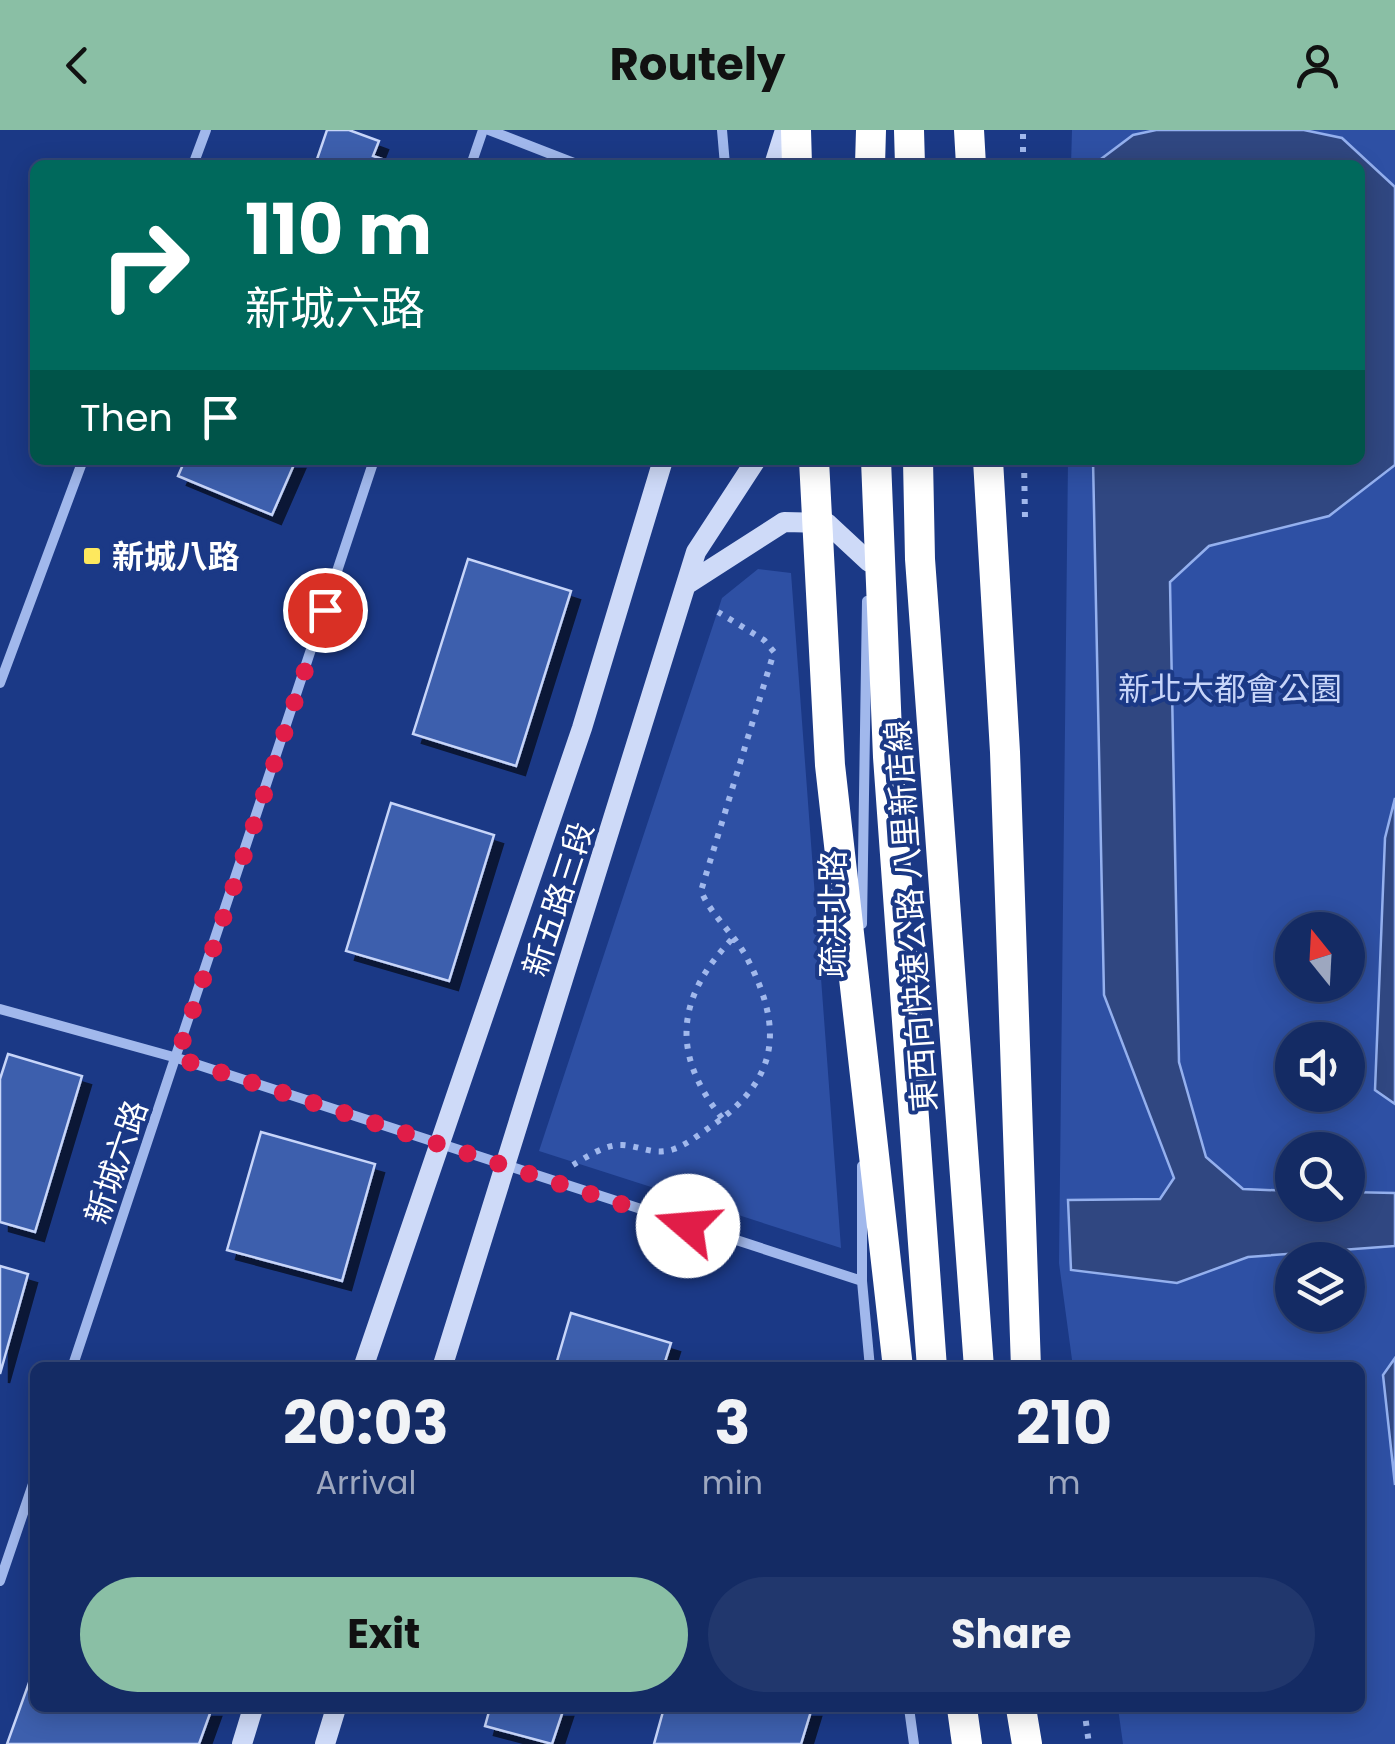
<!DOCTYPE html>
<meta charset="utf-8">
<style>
:root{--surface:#142b64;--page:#21376d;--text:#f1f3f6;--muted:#9da7bf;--line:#334778;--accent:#8abfa5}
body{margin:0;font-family:Poppins,"Noto Sans TC",sans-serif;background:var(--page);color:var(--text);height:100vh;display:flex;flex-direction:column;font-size:38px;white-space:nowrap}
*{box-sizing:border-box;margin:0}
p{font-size:32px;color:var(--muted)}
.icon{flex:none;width:55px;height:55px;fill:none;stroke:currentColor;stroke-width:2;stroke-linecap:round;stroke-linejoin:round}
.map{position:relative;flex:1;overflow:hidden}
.details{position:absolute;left:30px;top:1232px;width:1335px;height:350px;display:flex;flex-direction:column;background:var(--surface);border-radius:15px;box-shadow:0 5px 25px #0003,0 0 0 2px var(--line)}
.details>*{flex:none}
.top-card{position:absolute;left:30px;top:30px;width:1335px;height:305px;border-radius:15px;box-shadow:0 5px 25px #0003,0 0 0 2px var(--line);background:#00695c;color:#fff;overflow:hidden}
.needle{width:65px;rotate:342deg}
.buttons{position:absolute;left:1275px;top:782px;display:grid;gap:20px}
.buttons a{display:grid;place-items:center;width:90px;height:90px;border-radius:50%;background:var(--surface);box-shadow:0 5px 25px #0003,0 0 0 2px var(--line);font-size:50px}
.pin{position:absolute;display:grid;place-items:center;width:85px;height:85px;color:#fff;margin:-42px;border:5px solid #fff;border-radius:50%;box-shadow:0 2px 10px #0007}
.me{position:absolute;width:110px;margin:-55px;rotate:288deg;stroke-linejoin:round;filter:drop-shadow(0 0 8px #0008)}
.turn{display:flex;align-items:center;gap:35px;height:210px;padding:0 50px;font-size:45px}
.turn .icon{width:130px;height:130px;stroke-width:2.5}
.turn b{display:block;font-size:70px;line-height:85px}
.then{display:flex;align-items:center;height:95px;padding:0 50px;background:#0003;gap:20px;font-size:38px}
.eta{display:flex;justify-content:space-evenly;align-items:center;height:170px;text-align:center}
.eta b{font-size:60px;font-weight:700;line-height:70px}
.primary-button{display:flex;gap:20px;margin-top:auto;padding:20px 50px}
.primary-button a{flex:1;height:115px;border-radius:60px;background:var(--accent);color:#111;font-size:40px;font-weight:700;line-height:115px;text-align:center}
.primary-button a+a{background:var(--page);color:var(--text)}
header{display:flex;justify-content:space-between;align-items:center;height:130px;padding:0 50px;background:var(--accent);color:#111;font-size:45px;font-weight:700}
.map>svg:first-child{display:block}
.green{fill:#2e50a4;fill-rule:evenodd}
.water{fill:#304781;stroke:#94b0ee;stroke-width:2.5}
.building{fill:#3e5fad;stroke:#c7d5f9;stroke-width:2.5;filter:url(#shadow)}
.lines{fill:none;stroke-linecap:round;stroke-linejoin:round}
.path{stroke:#a1b8ec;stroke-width:6;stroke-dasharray:5 8;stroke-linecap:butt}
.street{stroke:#a1b8ec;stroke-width:10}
.secondary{stroke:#cedaf8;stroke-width:20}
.highway{stroke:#fff;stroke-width:30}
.highway-bridge{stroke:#fff;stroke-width:30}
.route{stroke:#e11d48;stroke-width:18;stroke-dasharray:0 32.4}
.poi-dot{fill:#fde85e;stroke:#1b3986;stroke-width:4}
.labels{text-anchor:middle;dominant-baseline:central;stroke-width:8;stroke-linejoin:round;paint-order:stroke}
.poi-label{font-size:32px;font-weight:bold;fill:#fff;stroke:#1b3986;text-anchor:start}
.park-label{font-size:32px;fill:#c7d5f9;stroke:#1b3986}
.street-label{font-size:32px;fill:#fff;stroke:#1b3986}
</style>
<header><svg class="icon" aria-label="back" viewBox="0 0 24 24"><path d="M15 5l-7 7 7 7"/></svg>Routely<svg class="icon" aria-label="person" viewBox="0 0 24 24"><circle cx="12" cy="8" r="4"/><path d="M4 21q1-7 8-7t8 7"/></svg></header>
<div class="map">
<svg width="1395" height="1614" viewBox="0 0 1395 1614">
<defs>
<filter id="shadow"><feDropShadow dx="9" dy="9" stdDeviation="0" flood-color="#0009"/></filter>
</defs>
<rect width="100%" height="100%" fill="#1b3986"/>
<path class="green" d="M1072,0H1395V1614H1123L1118,1578H1360V1238L1073,1237L1059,1133L1068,330H1360V35H1071ZM1292,800H1348V855H1292ZM1292,910H1348V965H1292ZM1292,1020H1348V1075H1292ZM1292,1130H1348V1185H1292Z
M758,439L791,443L841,1118L539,1021L722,468Z"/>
<path class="water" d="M1156,0H1304L1342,8L1395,57V335L1329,386L1209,416L1170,452L1179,932L1206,1027L1243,1059L1292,1061V1075H1348V1062L1395,1063V1116L1248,1127L1177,1153L1071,1140L1068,1070L1160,1069L1174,1048L1104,865L1093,330H1360V35H1093L1133,5Z
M1395,668V974L1375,960L1385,708Z
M1395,1228V1355L1383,1245Z"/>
<path class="building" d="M327,0H349L379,11L373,26L399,35H315Z
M185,330H296L272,385L178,346Z
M468,429L571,461L516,636L413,604Z
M391,673L494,705L449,851L346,821Z
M8,924L82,946L35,1102L0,1092V949Z
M261,1002L375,1034L342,1151L227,1120Z
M0,1136L28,1144L0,1244Z
M571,1183L671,1213L663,1238H555Z
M35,1536V1578H212L199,1614H7Z
M490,1578H564L552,1614L485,1596Z
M664,1578H812L801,1614H654Z"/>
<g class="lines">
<path class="path" d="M1023,35V0
M1024,330L1025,387
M722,988C669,922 677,865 735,806
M573,1035C586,1027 606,1014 622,1015C641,1016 654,1026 674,1019C688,1014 701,1003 713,995C778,949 784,900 748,830C735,804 712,787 701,761L774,522L764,510L718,482
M1084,1578L1089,1614"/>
<path class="street" d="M489,0L579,35
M722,0L725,35
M193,35L206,0
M471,35L483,0
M0,553L83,330
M862,794L867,471
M0,879L177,928L862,1151
M862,1036V1151L870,1238
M72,1238L374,330
M0,1451L35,1348
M909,1578L914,1614"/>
<path class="secondary" d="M774,35L785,0
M689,453L784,392L827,393L869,432
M363,1238L582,598L663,330
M442,1238L696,422L756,330
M242,1614L253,1578
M325,1614L336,1578"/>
<path class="highway" d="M796,0L797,35
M909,0L910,35
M969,0L971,35
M870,35L871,0
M918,330L920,429L979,1238
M988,330L1005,622L1026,1238
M962,1578L967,1614
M1021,1578L1027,1614"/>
<path class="highway-bridge" d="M814,330L830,635L898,1238
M876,330L888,627L932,1238"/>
</g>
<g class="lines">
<path class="route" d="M325,480L177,928L688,1096"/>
</g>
<rect class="poi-dot" x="82" y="416" width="20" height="20" rx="5"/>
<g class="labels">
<g class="poi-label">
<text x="112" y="426">新城八路</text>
</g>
<g class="park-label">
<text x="1230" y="558">新北大都會公園</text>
</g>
<g class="street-label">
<text transform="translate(558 769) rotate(-72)">新五路三段</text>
<text transform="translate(832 784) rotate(-90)">疏洪北路</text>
<text transform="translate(911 786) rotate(-94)">東西向快速公路 八里新店線</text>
<text transform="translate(116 1032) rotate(-71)">新城六路</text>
</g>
</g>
</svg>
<div class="buttons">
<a><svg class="needle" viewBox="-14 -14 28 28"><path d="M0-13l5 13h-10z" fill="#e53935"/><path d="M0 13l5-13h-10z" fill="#9da7bf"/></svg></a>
<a><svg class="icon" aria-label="sound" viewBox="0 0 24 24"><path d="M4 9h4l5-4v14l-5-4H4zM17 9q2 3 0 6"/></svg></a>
<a><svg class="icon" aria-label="search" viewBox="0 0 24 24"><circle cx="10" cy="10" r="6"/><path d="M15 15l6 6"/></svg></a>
<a><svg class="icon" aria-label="layers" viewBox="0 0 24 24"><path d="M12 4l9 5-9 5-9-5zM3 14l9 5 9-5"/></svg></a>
</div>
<div class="pin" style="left:325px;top:480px;background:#d93025"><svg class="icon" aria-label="arrive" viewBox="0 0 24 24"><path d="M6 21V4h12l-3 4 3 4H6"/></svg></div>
<svg class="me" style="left:688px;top:1096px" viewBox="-20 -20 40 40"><circle r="19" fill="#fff"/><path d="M0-13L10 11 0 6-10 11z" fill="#e11d48"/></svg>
<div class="top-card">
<div class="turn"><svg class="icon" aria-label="right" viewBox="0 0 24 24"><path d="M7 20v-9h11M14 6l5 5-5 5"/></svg><div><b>110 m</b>新城六路</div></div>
<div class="then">Then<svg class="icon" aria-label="arrive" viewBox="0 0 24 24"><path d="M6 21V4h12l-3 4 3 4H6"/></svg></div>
</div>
<section class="details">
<div class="eta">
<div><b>20:03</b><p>Arrival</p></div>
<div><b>3</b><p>min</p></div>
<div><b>210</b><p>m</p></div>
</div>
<div class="primary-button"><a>Exit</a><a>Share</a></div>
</section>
</div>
